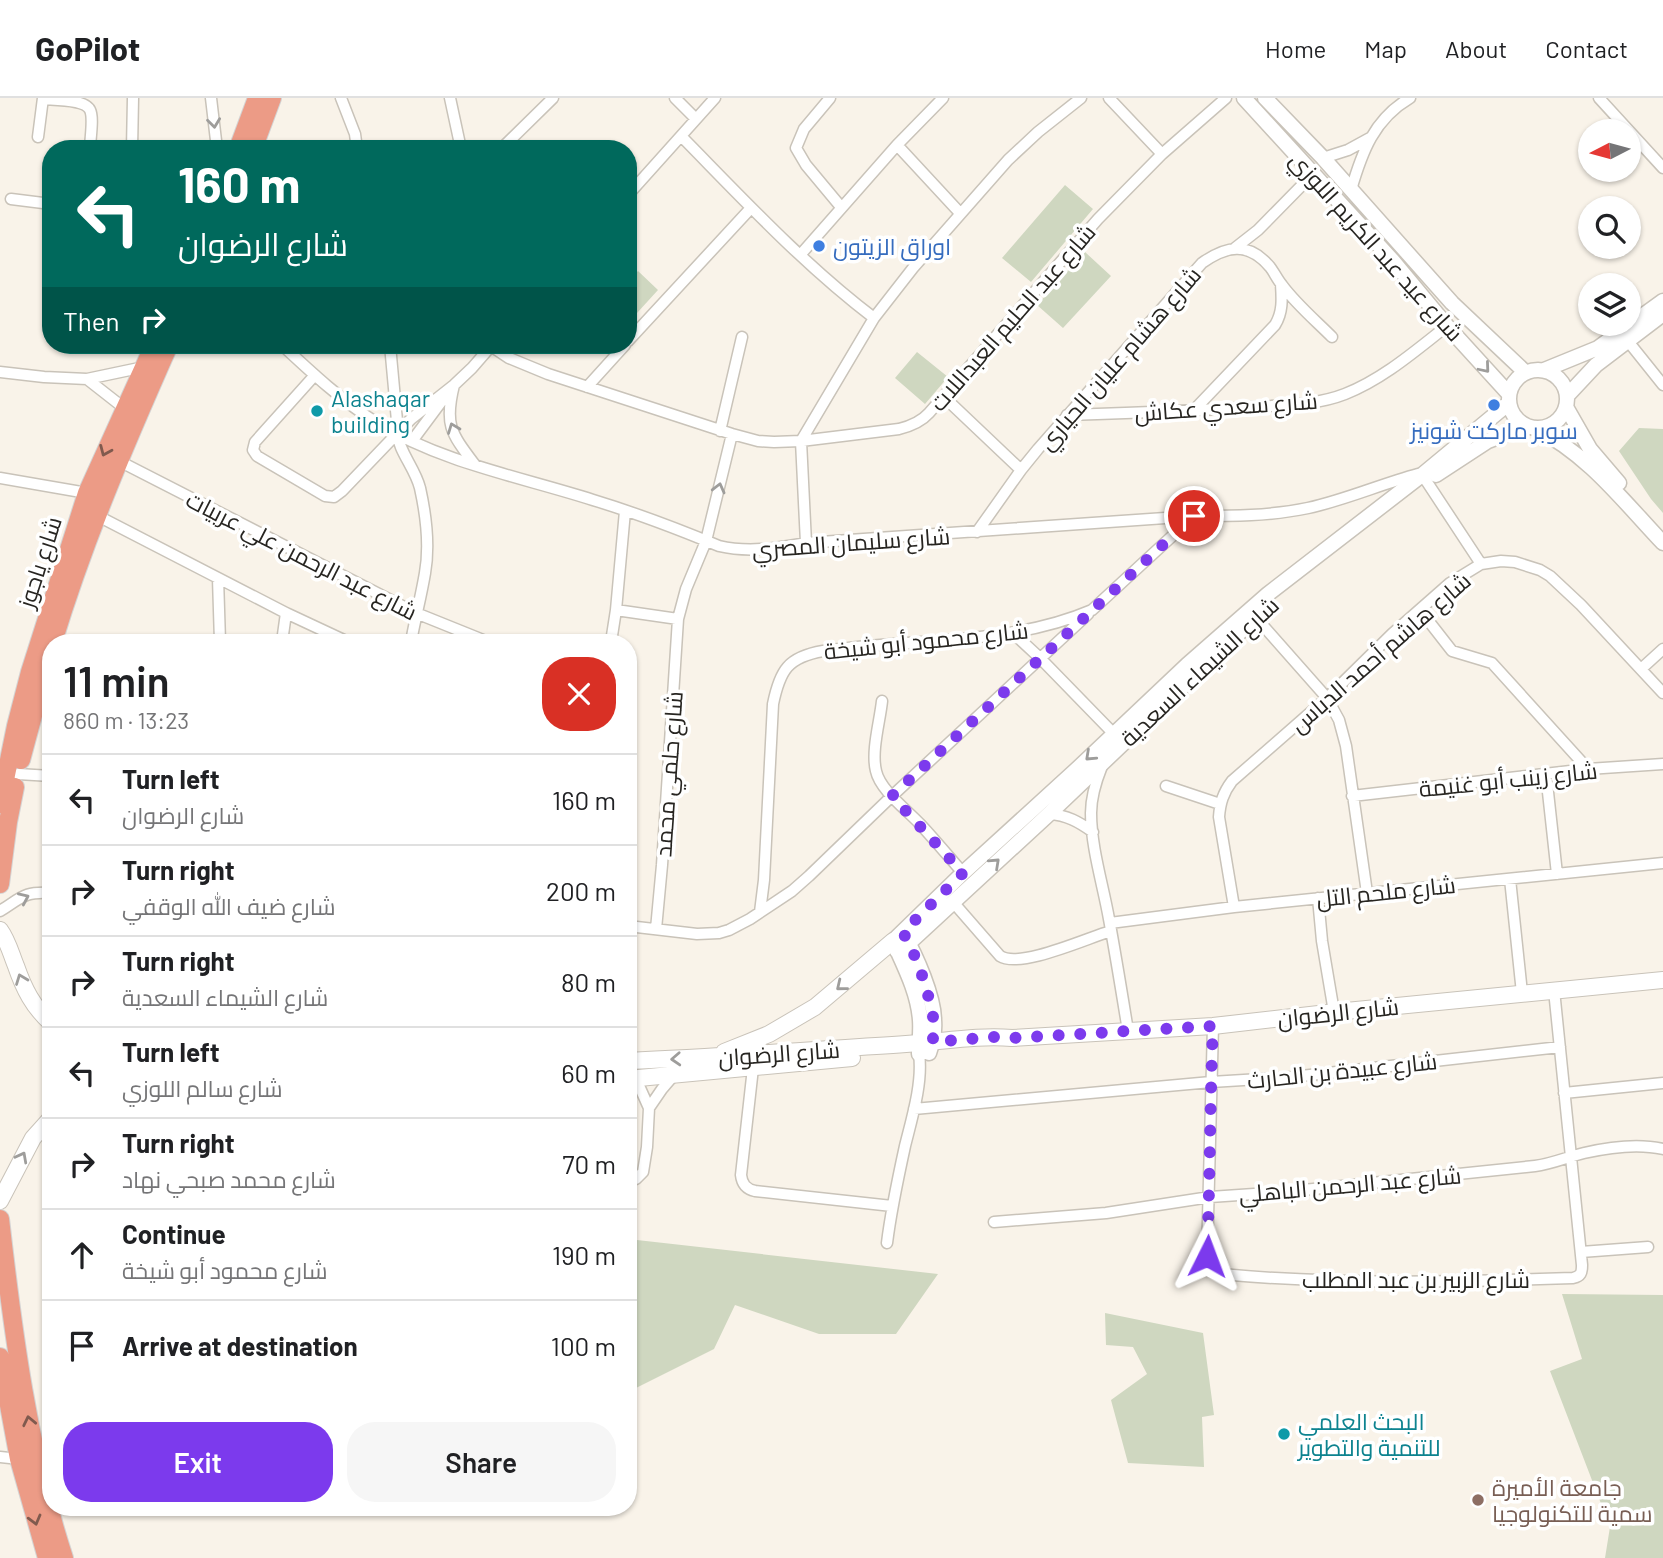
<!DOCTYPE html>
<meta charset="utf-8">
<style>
:root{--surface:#fff;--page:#f6f6f6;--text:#202124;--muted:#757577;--line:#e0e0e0;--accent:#7c3aed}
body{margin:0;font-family:Barlow,Cairo,sans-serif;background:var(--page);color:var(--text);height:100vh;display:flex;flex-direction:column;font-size:26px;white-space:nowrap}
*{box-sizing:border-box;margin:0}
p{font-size:23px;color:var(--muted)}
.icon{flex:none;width:38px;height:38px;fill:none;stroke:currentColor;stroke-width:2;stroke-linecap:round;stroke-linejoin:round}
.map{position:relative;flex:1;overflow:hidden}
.details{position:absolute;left:42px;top:536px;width:595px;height:882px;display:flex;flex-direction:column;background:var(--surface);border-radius:28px;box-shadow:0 2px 5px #0004}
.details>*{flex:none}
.guide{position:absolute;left:42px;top:42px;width:595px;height:214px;border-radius:28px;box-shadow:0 2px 5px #0004;background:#00695c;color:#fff;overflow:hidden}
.needle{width:46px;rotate:264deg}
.tools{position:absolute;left:1578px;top:21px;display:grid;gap:14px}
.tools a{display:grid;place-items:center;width:63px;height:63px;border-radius:50%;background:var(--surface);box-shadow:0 2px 5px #0004;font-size:35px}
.pin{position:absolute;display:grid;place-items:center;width:60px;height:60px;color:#fff;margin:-30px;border:4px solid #fff;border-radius:50%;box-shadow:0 2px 7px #0007}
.me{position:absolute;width:77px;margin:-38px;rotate:3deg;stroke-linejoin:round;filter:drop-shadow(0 0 5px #0008)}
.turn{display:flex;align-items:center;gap:24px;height:147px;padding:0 21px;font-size:32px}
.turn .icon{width:91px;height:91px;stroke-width:2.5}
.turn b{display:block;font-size:49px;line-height:60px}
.then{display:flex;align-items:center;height:66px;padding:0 21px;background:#0003;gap:14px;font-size:26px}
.round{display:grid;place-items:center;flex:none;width:74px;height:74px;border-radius:28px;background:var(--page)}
.headline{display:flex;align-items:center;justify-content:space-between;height:119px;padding:0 21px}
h1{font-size:42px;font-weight:600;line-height:52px}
.primary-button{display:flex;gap:14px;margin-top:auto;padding:14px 21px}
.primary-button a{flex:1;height:80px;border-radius:28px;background:var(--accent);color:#fff;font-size:28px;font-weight:600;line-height:80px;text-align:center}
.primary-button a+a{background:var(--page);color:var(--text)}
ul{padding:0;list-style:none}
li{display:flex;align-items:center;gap:21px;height:91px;padding:0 21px;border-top:2px solid var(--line)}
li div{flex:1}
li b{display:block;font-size:26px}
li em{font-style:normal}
header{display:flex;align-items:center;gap:42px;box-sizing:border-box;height:98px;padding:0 35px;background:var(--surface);border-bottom:2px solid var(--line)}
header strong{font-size:33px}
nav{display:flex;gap:38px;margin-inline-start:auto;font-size:24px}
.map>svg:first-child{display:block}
.green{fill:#cfd7c0}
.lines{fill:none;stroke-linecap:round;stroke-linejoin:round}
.minor-casing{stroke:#c9c3b9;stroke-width:13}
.tertiary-casing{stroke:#c9c3b9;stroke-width:17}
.secondary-casing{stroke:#c9c3b9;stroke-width:18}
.primary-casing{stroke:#d4d3d3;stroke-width:20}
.minor{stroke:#fff;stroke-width:10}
.tertiary{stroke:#fff;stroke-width:14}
.secondary{stroke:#fff;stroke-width:16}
.primary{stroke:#ec9b86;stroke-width:18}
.oneway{stroke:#9e9d9b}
.oneway2{stroke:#805a4e}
.route{stroke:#7c3aed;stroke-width:12;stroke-dasharray:0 21.6}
.shop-dot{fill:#3f7fe0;stroke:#fff;stroke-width:2.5}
.culture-dot{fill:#0f9aa8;stroke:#fff;stroke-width:2.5}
.education-dot{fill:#8d6e63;stroke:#fff;stroke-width:2.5}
.labels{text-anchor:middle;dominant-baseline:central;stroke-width:7;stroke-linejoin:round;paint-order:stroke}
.shop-label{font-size:23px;fill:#366cbe;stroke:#fff;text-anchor:start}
.street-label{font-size:23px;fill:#272521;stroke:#fff}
.culture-label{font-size:23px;fill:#0d838f;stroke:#fff;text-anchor:start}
.education-label{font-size:23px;fill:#785e54;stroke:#fff;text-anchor:start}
</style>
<header>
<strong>GoPilot</strong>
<nav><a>Home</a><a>Map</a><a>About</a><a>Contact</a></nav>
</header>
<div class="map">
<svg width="1663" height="1460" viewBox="0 0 1663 1460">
<rect width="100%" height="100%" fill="#f9f3e9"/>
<path class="green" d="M1065,87L1093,111L1031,184L1002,160Z
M1085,154L1111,178L1063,230L1037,207Z
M638,173L658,192L637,215L628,207V183Z
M917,254L948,279L925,306L895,280Z
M1639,330L1663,331V415L1651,401L1619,353Z
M628,1141L938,1176L896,1236H819L735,1207L714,1251L628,1294Z
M1562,1196L1663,1197V1460H1605L1610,1429L1550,1273L1582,1261Z
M1105,1215L1203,1235L1214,1317L1202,1319L1204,1369L1128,1365L1111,1302L1147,1276L1133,1249L1106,1247Z"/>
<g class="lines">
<defs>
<path id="minor" d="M211,0L217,51
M341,0L355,36L357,51
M450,0L461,51
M675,0L696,21
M830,0L804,31L796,50L806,67L841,109
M1109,0L1162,56
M1599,0L1663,70
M43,1C54,2 85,1 90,12C94,20 90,41 90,51
M681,38C743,101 803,166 874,220
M38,39L43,0
M897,47L960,115
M132,51L133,0
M501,51L553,0
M1323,60L1348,52L1370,40
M1351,92C1362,54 1374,21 1410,0
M628,97L715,0
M11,101L51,106
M1235,150L1258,132L1313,76
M801,156L897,47L943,0
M1627,242L1663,287
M628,243L751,110
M282,247C312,275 342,303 377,325C443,365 521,379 593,402C636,415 678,431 719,448C749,455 776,450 806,445L1194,418C1232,418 1270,418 1308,410C1345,402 1381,386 1418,376L1422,377L1427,384L1481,466
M390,247L397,323
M491,248L509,260L548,276L732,336L758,343L774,344L801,343L899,331C911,328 921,324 929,315L1098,121L1162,56L1226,0
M0,274L44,279L87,281L144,269
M315,277L255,344L253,352L257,358L325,398L334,399L342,393L411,321L454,287L472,270L492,247
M87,281L124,310
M454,287C444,327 451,335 475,367
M587,289L625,247
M944,299L1021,372
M1194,312L1275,227C1283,214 1282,201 1281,186
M1067,317C1130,315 1192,313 1255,309C1285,307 1317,307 1345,296C1383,281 1415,253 1447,228
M720,333L742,239
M397,335C399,354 415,370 420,390C426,417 430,447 425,475C421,499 415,521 411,544
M412,343L444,300
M119,363L416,515L488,544
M0,380L87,395
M96,417L286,515L348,544
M977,434L1021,372L1038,351L1202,165C1226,148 1248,143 1270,169C1274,174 1277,181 1282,187C1296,206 1315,222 1332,239
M806,445L801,343L874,220L913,170L1008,62L1038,34L1081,0
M218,480L220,544
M616,512L678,521
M1420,512L1452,553L1492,565L1588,671
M1251,514L1327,600L1339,622L1346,648L1367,795
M1013,535L1040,560L1114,636
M282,544L286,515
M611,544L616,512L625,413
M1641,571L1663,551
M882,603C880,623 871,653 876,673C880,692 907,712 920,726C935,742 949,759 963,775
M1102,668C1096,683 1091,698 1091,715C1091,749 1103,787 1109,821C1116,859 1122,896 1128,933
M18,676L51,678
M1546,676L1557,776
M1166,688L1220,706
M1352,698L1588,671L1663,666
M1049,716C1067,717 1079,724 1093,734
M1510,781L1522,895
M1318,800L1322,843L1334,914
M953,804L1000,858C1020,871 1087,840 1111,833
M1234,809L1219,719C1220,705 1223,695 1232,683L1327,600L1392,536L1450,485L1481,466L1501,463L1515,464L1540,472L1550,478L1581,507L1663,595
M0,813C21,800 24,793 51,795
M760,814L764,782L773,606C780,572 788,559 823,553C912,540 1008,548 1092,512L1194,418
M1110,825L1234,809L1663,765
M628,828L697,836L719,835L729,832L750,821L792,793L809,778L892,698L1088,516
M656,831L662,767L678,521L686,491L706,443L732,336
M1213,928L1207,1158C1209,1168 1211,1174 1221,1176C1338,1187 1455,1184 1573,1180C1581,1178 1582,1175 1582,1167L1554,892
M753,970L741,1077C742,1086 746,1091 755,1093L892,1108
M1564,995L1663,985
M649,1010L662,991L674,977
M914,1011L1211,984L1292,979L1560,949
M628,1083L636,1081L643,1074L647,1049L649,1010L636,981
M994,1124L1106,1115L1210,1099L1284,1094L1535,1068C1552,1066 1567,1059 1584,1055C1610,1049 1637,1045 1663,1051
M887,1145C891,1112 898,1080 905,1048C912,1020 923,984 919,956
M1581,1154L1648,1149
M0,1359L19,1361"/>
<path id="tertiary" d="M1244,0L1393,163L1447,228L1509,296
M1265,0L1323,60L1452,205L1525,274
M1509 301a29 29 0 1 1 58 0a29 29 0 1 1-58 0Z
M1544,272L1598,250L1663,203
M1567,298L1596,267L1663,216
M1566,309L1590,351L1619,385
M1535,330C1588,356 1624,404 1663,445
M1436,377L1488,343L1527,328
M904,837C916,857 934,899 934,922C935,933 933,944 929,955
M897,853L909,845L1049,716L1258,517
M919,956C919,945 921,934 920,922C918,894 904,868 893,843L963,775L1076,672L1187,567L1268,496L1422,377L1509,305"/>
<path id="secondary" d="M0,832C8,843 11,856 16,868C24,891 33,909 51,925
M724,954L769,936L815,909L893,843
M628,963C721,959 813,952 906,946C941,944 977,937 1012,940L1213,928L1336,914L1663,882
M628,981L852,960
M0,1103L33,1040L51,1020"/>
<path id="primary" d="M238,51L257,0
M253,51L272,0
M53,544C84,442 126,344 169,247
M21,662L51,551
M0,706L16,628L30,574L87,395L154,247
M0,786L8,724L15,689
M0,1121C13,1235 28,1350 64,1460
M0,1259L19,1361L47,1460"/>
</defs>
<use href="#minor" class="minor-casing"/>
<use href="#tertiary" class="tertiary-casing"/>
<use href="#secondary" class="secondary-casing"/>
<use href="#primary" class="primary-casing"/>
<use href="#minor" class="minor"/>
<use href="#tertiary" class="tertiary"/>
<use href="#secondary" class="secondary"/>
<use href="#primary" class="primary"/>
</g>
<defs><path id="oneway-chevron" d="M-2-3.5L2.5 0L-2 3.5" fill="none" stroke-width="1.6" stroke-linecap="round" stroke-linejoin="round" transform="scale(1.75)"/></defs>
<g class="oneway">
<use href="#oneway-chevron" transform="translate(214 25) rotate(83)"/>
<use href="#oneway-chevron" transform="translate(1485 270) rotate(50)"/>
<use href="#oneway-chevron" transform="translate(453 330) rotate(-111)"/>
<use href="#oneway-chevron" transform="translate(719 390) rotate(-76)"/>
<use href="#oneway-chevron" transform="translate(1090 658) rotate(137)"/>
<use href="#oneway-chevron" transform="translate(995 765) rotate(-43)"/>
<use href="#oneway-chevron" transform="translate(24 800) rotate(-24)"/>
<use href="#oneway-chevron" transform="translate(21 881) rotate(-111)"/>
<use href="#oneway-chevron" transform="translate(841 888) rotate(141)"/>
<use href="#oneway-chevron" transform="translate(676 961) rotate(177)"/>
<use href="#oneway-chevron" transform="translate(22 1059) rotate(-62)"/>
</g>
<g class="oneway2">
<use href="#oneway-chevron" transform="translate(105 353) rotate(113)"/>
<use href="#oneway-chevron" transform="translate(29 1323) rotate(-102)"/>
<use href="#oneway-chevron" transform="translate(35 1422) rotate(75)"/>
</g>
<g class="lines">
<path class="route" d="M1194,418L892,698L963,775L903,834L919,867L933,914V944L995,939L1012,940L1213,928C1210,1005 1210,1082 1207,1158"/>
</g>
<g class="shop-dot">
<circle cx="819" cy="148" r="7"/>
<circle cx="1494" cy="307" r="7"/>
</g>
<g class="culture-dot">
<circle cx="317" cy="313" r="7"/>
<circle cx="1284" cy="1336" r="7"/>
</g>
<circle class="education-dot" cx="1478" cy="1402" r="7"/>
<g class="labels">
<g class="shop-label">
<text x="833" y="148">اوراق الزيتون</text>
<text x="1494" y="332" text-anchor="middle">سوبر ماركت شونيز</text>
</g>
<g class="street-label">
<text transform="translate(1377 148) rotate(48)">شارع عيد عبد الكريم اللوزي</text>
<text transform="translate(1012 219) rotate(-49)">شارع عبد الحليم العبداللات</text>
<text transform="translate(1119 260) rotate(-49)">شارع هشام عليان الحياري</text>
<text transform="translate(1226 308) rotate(-4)">شارع سعدي عكاش</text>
<text transform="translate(851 444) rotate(-4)">شارع سليمان المصري</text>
<text transform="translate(302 457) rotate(27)">شارع عبد الرحمن علي عربيات</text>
<text transform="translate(39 464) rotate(-72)">شارع ياجوز</text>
<text transform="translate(926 542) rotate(-6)">شارع محمود أبو شيخة</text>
<text transform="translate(1380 554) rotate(-41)">شارع هاشم أحمد الدباس</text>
<text transform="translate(1199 573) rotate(-43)">شارع الشيماء السعدية</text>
<text transform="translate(668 676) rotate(-86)">شارع حلمي محمد</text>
<text transform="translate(1508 681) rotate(-6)">شارع زينب أبو غنيمة</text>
<text transform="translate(1386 793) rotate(-6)">شارع ملحم التل</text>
<text transform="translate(1338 914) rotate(-6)">شارع الرضوان</text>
<text transform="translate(779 955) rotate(-4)">شارع الرضوان</text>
<text transform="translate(1342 972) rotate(-6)">شارع عبيدة بن الحارث</text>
<text transform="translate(1350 1086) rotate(-5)">شارع عبد الرحمن الباهلي</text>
<text x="1416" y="1181">شارع الزبير بن عبد المطلب</text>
</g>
<g class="culture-label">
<text x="331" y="300">Alashaqar<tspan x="331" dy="26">building</tspan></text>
<text x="1298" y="1323">البحث العلمي<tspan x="1298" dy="26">للتنمية والتطوير</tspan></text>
</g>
<g class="education-label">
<text x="1492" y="1389">جامعة الأميرة<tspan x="1492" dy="26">سمية للتكنولوجيا</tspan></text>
</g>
</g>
</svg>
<div class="tools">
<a><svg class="needle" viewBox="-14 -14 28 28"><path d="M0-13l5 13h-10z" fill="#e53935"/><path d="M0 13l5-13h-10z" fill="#757577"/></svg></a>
<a><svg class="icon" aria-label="search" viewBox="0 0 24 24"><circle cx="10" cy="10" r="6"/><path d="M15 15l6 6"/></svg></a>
<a><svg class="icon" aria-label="layers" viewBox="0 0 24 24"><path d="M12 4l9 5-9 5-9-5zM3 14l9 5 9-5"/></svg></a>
</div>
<div class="pin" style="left:1194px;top:418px;background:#d93025"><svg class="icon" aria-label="arrive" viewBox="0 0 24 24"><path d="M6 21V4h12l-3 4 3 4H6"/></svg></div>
<svg class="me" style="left:1207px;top:1158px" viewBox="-20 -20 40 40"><path d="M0-17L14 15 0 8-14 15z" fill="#7c3aed" stroke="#fff" stroke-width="4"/></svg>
<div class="guide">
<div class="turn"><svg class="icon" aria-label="left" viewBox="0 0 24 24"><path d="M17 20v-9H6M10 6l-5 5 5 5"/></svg><div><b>160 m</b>شارع الرضوان</div></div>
<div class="then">Then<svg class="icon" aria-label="right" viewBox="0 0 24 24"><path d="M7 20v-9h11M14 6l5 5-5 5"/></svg></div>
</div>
<section class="details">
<div class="headline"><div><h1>11 min</h1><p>860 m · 13:23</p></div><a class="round" style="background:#d93025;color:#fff"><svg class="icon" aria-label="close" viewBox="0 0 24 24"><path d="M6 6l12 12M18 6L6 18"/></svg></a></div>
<ul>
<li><svg class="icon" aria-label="left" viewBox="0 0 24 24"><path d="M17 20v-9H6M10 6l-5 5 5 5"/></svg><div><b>Turn left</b><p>شارع الرضوان</p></div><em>160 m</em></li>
<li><svg class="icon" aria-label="right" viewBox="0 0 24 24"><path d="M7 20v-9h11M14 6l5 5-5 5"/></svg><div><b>Turn right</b><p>شارع ضيف الله الوقفي</p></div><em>200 m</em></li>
<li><svg class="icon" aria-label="right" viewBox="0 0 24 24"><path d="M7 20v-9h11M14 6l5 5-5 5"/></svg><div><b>Turn right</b><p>شارع الشيماء السعدية</p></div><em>80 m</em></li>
<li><svg class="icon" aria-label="left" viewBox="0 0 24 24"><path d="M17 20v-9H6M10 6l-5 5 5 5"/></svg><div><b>Turn left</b><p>شارع سالم اللوزي</p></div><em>60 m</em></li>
<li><svg class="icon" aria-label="right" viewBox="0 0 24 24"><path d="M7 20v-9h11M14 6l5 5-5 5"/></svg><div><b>Turn right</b><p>شارع محمد صبحي نهاد</p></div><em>70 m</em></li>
<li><svg class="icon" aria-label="ahead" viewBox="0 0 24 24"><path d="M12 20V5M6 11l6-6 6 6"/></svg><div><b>Continue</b><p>شارع محمود أبو شيخة</p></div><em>190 m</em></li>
<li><svg class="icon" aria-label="arrive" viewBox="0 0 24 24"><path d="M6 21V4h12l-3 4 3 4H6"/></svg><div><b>Arrive at destination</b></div><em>100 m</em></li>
</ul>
<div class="primary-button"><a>Exit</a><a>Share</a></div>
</section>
</div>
